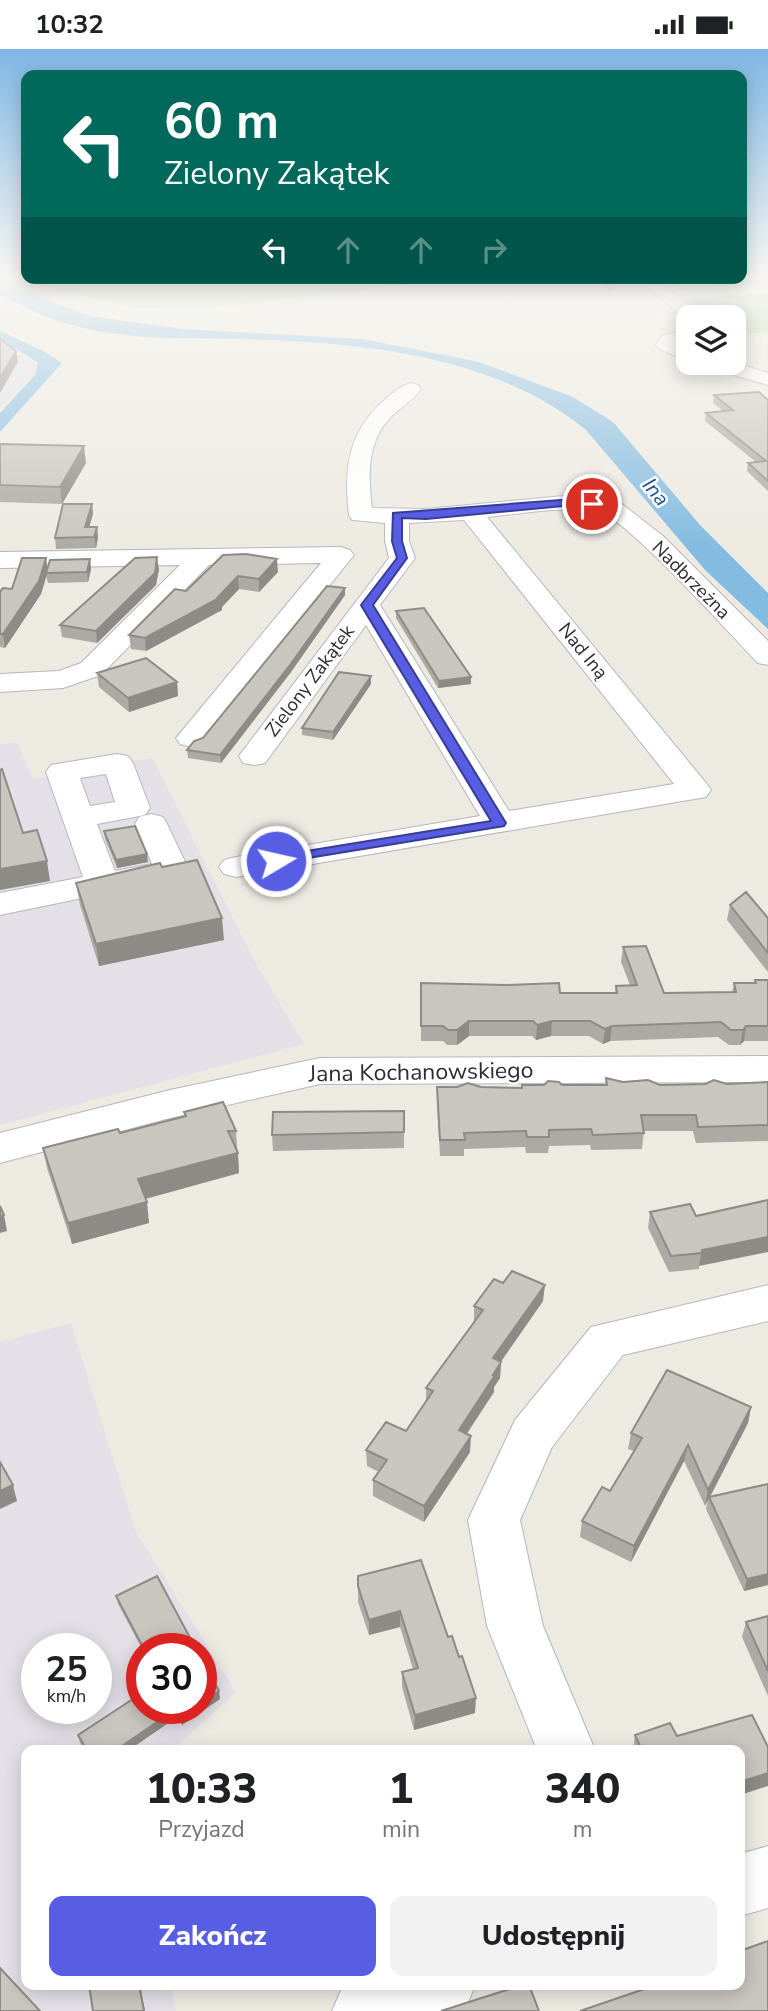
<!DOCTYPE html>
<html lang="pl">
<meta charset="utf-8">
<style>
:root{--surface:#fff;--page:#f2f2f2;--text:#202124;--muted:#757577;--accent:#575ee4}
body{margin:0;font-family:"Nunito Sans",sans-serif;background:var(--page);color:var(--text);height:100vh;display:flex;flex-direction:column;font-size:26px;white-space:nowrap}
*{box-sizing:border-box;margin:0}
p{font-size:23px;color:var(--muted)}
.icon{flex:none;width:38px;height:38px;fill:none;stroke:currentColor;stroke-width:2;stroke-linecap:round;stroke-linejoin:round}
.map{position:relative;flex:1;overflow:hidden}
.sheet{position:absolute;left:21px;top:1696px;width:724px;height:245px;display:flex;flex-direction:column;background:var(--surface);border-radius:14px;box-shadow:0 4px 18px #0003}
.sheet>*{flex:none}
.banner{position:absolute;left:21px;top:21px;width:726px;height:214px;border-radius:14px;box-shadow:0 4px 18px #0003;background:#00695c;color:#fff;overflow:hidden}
.tools{position:absolute;left:676px;top:256px;display:grid;gap:14px}
.tools a{display:grid;place-items:center;width:70px;height:70px;border-radius:14px;background:var(--surface);box-shadow:0 4px 18px #0003;font-size:35px}
.speed{position:absolute;left:21px;top:1584px;display:flex;gap:14px;font-size:35px;font-weight:700;text-align:center}
.speed>*{display:grid;place-content:center;width:91px;height:91px;border-radius:50%;background:var(--surface);box-shadow:0 4px 18px #0003;line-height:1}
.speed small{font-size:18px;font-weight:400}
.speed .limit{border:10px solid #d22;background:#fff;color:#111}
.pin{position:absolute;display:grid;place-items:center;width:60px;height:60px;color:#fff;margin:-30px;border:4px solid #fff;border-radius:50%;box-shadow:0 2px 7px #0007}
.me{position:absolute;width:77px;margin:-38px;rotate:81deg;stroke-linejoin:round;filter:drop-shadow(0 0 5px #0008)}
.turn{display:flex;align-items:center;gap:24px;height:147px;padding:0 28px;font-size:32px}
.turn .icon{width:91px;height:91px;stroke-width:2.5}
.turn b{display:block;font-size:49px;line-height:60px}
.lanes{display:flex;align-items:center;height:66px;padding:0 28px;background:#0003;justify-content:center;gap:35px;direction:ltr}
.lanes .off{opacity:.35}
.eta{display:flex;justify-content:space-evenly;align-items:center;height:119px;text-align:center}
.eta b{font-size:42px;font-weight:800;line-height:49px}
.primary-button{display:flex;gap:14px;margin-top:auto;padding:14px 28px}
.primary-button a{flex:1;height:80px;border-radius:14px;background:var(--accent);color:#fff;font-size:28px;font-weight:800;line-height:80px;text-align:center}
.primary-button a+a{background:var(--page);color:var(--text)}
.status{display:flex;justify-content:space-between;align-items:center;height:49px;padding:0 35px;background:var(--surface);direction:ltr}
.status svg{height:19px;fill:currentColor}
.map>svg:first-child{display:block}
.industrial{fill:#e3e1e7;fill-rule:evenodd}
.green{fill:#b1dca6}
.water{fill:#83bbe1}
.lines{fill:none;stroke-linecap:round;stroke-linejoin:round}
.minor-casing{stroke:#b5b6bf;stroke-width:2}
.minor{fill:#fff;fill-rule:evenodd}
.wall{fill:#adaaa5}
.shaded-wall{fill:#8d8b86}
.building{fill:#c9c6c0;stroke:#8d8b86;stroke-width:2}
.route{fill:#575ee4;stroke:#393d94;stroke-width:2}
.labels{text-anchor:middle;dominant-baseline:central;stroke-width:5;stroke-linejoin:round;paint-order:stroke}
.far-street-label{font-size:19px;fill:#2d2d2d;stroke:#fff}
.far-water-label{font-size:21px;font-style:italic;fill:#1f5990;stroke:#fff}
.street-label{font-size:23px;fill:#2d2d2d;stroke:#fff}
</style>
<div class="status"><b>10:32</b><svg viewBox="0 0 49 12"><path d="M0 12V9h3v3zM5 12V6h3v6zM10 12V3h3v9zM15 12V0h3v12zM26 1h20v11H26zM47 4h2v5h-2z"/></svg></div>
<div class="map">
<svg width="768" height="1962" viewBox="0 0 768 1962">
<rect width="100%" height="100%" fill="#edeae2"/>
<path class="industrial" d="M0,298L48,318L0,359Z
M17,694L33,730L152,709L254,911L304,995L0,1076V695Z
M71,1274L135,1481L236,1643L172,1701H26V1936H171L176,1962H0V1293ZM37,1600H96V1659H37ZM142,1600H201V1659H142Z"/>
<path class="green" d="M742,228H768V234L682,240L661,229Z
M33,229H457L225,257L140,259L37,236Z
M768,244V283L733,286V268H707L685,250Z"/>
<path class="water" d="M0,229L47,251L89,267L183,280L362,290L479,313L573,348L613,373L700,476L768,544V580L706,522L586,381C492,304 355,293 237,290C183,289 122,291 68,275C45,269 21,256 0,246Z
M0,282L45,303L62,314L0,383V364L35,326L38,314L17,300L0,293Z"/>
<g class="lines">
<defs>
<path id="minor" d="M637,229H657L703,268H688L687,272Z
M688,280V292L679,294L688,299V312L659,300L656,296L662,287Z
M699,313H732L768,324V336L702,317Z
M411,334L418,336L421,340C413,352 399,359 389,370C367,394 368,428 372,459L426,460L574,446L618,452L663,487L768,592V616L758,614C733,588 625,468 599,463C563,456 523,465 487,468L706,734L711,741L706,748L236,828L224,825L219,818L224,811L236,808L480,767L366,576L265,714L254,716L243,714L239,707L389,509L385,492V474L352,471L349,466C344,423 347,387 380,355C389,347 399,337 411,334ZM464,471L674,735L509,762L380,556L415,509L409,492V474Z
M341,498L350,501L354,506L350,511L202,695L191,698L180,695L176,689L321,514L209,516L101,626L63,639L0,643V625L59,622L81,614L180,516L0,519V503Z
M117,705L128,707L133,714L150,759L145,766L97,775L115,822L152,815L135,775L139,768L151,765L163,768L167,775L189,821L184,828L0,866V844L83,828L46,723L51,716ZM106,725L115,753L90,757L80,729Z
M768,1007V1033L320,1035L170,1069L0,1114V1084L170,1041L320,1009Z
M768,1236V1272L623,1306L552,1398L520,1471L543,1577L595,1701H537L487,1577L468,1471L515,1371L591,1278Z
M768,1797V1859L740,1867V1805Z
M350,1936H475L466,1959L459,1962H332L342,1939Z"/>
</defs>
<use href="#minor" class="minor-casing"/>
<use href="#minor" class="minor"/>
</g>
<path class="wall" d="M588,229H617L616,234L611,242Z
M714,346L768,351V442L747,422L748,414L756,413L705,372L706,364L723,362L713,354Z
M0,395L86,414L62,455L0,453Z
M92,455L93,465L89,478H97L98,488L96,499L56,500L55,489Z
M223,506L278,523L259,543L239,540L222,558V561L146,602L131,600L129,586L186,542Z
M46,509L47,520L90,510L91,520L88,533L48,534L46,526L41,545L5,599L0,598V543L12,540Z
M159,520L156,536L97,594L62,588L60,576Z
M345,539V546L291,623L221,714L188,709L187,701L203,689Z
M396,562L471,635L438,639L396,569Z
M97,624L177,633L178,647L129,663L99,638Z
M371,627V635L333,691L302,686V679Z
M104,782L148,813L117,819L105,790Z
M162,818L224,891L99,917L80,856L76,834Z
M730,856L768,869V923L727,871Z
M623,898L664,944L732,943L734,934H754L755,931H768V992H744L740,996H729L718,988L610,992L603,995L589,987H551L536,991L532,987H469L457,996H447L443,992H421V934L560,944H615L616,937L630,936L621,913Z
M606,1029L623,1033L660,1036L768,1033V1092L696,1094L693,1082H644L642,1100L591,1101L590,1096L549,1097L548,1104H526L525,1098L464,1100V1107H440L437,1054V1038L522,1039L562,1036H605Z
M404,1062V1099L273,1102L272,1086Z
M184,1063L236,1082L239,1124L145,1150L149,1174L72,1195L47,1119L43,1099L120,1084L184,1068Z
M768,1151L699,1217V1220L669,1223L648,1179L650,1163L696,1167Z
M543,1252L501,1313L500,1329L494,1338V1343L467,1385L470,1403L424,1473L373,1447V1431L379,1423L367,1417L366,1401L406,1382L426,1353V1339L474,1273V1257Z
M751,1358L748,1374L710,1448L768,1435V1536L744,1542L706,1460L708,1450L705,1457L684,1412L631,1513L580,1488L582,1472L610,1442L634,1402L628,1400L631,1384Z
M421,1511L475,1664L414,1681L402,1638V1623L413,1620L400,1578L369,1586L358,1553V1527Z
M116,1547L196,1600H142L118,1555Z
M768,1567V1647L742,1588L746,1573Z
M220,1650L182,1676L177,1668L129,1701H84L80,1694L78,1686Z
M635,1686L677,1687L740,1701H633Z"/>
<path class="shaded-wall" d="M615,229H617L616,234L611,242L612,234Z
M16,302L18,313L0,344V329Z
M84,397L86,414L62,455L60,438Z
M92,455L93,465L86,489L85,478Z
M97,478L98,488L96,499L94,488Z
M157,508L159,520L156,536L97,594L96,582Z
M46,509L48,522L41,545L5,599L3,585Z
M90,510L91,520L88,533L87,523Z
M277,510L278,523L259,543V530Z
M238,527L239,540L222,558V561L146,602L145,589L218,548Z
M345,539V546L291,623L221,714L220,706Z
M371,627V635L333,691V683Z
M471,628V635L438,639L439,632Z
M177,633L178,647L129,663L128,649Z
M147,805L148,813L117,819L116,811Z
M47,812L50,832L0,841V820Z
M222,869L224,891L99,917L96,895Z
M469,972V987L457,996V981Z
M552,972L551,987L536,991L537,976Z
M612,977L610,992L603,995L605,980Z
M746,977L744,992L740,996L743,981Z
M238,1104L239,1124L141,1151L138,1130Z
M147,1153L149,1174L72,1195L68,1174Z
M4,1166L7,1182L0,1184V1167Z
M768,1188V1203L699,1217L702,1201Z
M545,1236L543,1252L492,1325L493,1309Z
M501,1313L500,1329L494,1338V1343L458,1397L459,1381Z
M751,1358L748,1374L705,1457L708,1441Z
M471,1387L470,1403L424,1473V1457Z
M688,1396L684,1412L631,1513L634,1497Z
M13,1436L17,1452L0,1460V1442Z
M768,1525V1536L744,1542L747,1530Z
M400,1562V1578L369,1586V1571Z
M219,1642L220,1650L182,1676L180,1669L194,1659H201V1654Z
M476,1649L475,1664L414,1681L415,1666Z
M176,1660L177,1668L129,1701H116Z
M768,1724V1737L740,1746V1733Z
M139,1936H140L145,1962H144Z"/>
<path class="building" d="M602,229H615L612,234Z
M0,290L16,302L0,329Z
M759,343L768,351V432L748,414L766,412L706,364L733,361L714,346Z
M0,395L84,397L60,438L0,436Z
M63,455H92L85,478H97L94,488L55,489Z
M246,505L277,510L259,530L238,527L218,548H221L145,589L129,586L175,540L186,542L223,506Z
M157,508L155,524L96,582L60,576L135,509Z
M22,509H46L39,532L3,585H0V543L3,539L12,540Z
M90,510L87,523L46,524L50,511Z
M327,537L345,539L290,616L220,706L187,701L194,692L203,689Z
M424,559L471,628L439,632L396,562Z
M146,609L177,633L128,649L97,624Z
M339,623L371,627L333,683L302,679Z
M2,720L23,784L37,781L47,812L0,820V721Z
M135,777L147,805L116,811L104,782Z
M197,811L222,869L96,895L76,834L160,814L162,818Z
M746,843L768,869V904L730,856Z
M646,897L664,944L736,943L734,934H756L755,931H768V977H746L743,981H731L721,973L612,977L605,980L590,972H552L537,976L533,972H469L457,981H448L443,977H421V934L506,936L559,934L560,944H617L616,937L637,936L623,898Z
M606,1029L623,1033L648,1031L660,1036L705,1035L714,1031L727,1035L768,1033V1076L698,1078L696,1066H641L644,1084L593,1086L591,1080L549,1081V1088H527L526,1082L464,1084L465,1091H440L437,1038H457L468,1034L481,1038L522,1039V1036H544L548,1032L559,1033L562,1036H607Z
M223,1053L236,1082H228L238,1104L138,1130L147,1153L68,1174L43,1099L118,1080L120,1084L186,1067L184,1063Z
M404,1062V1083L272,1086L273,1063Z
M768,1151V1188L702,1201V1204L671,1207L650,1163L690,1155L696,1167Z
M0,1157L4,1166L0,1167Z
M512,1222L545,1236L493,1309L501,1313L493,1326H495L459,1381L471,1387L424,1457L373,1431L387,1411L366,1401L386,1373L406,1382L433,1342L426,1339L483,1261L474,1257L494,1230L503,1234Z
M667,1321L751,1358L708,1441L688,1396L634,1497L582,1472L602,1438L610,1442L642,1389L631,1384Z
M0,1413L13,1436L0,1442Z
M768,1435V1525L747,1530L709,1448Z
M421,1511L448,1588L452,1587L459,1608L462,1607L476,1649L415,1666L402,1623L418,1619L400,1562L369,1571L358,1537V1527Z
M157,1527L196,1600H144L116,1547Z
M768,1567V1622L746,1573Z
M201,1609L219,1642L201,1654Z
M142,1644V1659H194L180,1669L176,1660L116,1701H87L78,1686Z
M752,1666L768,1698V1724L740,1733V1701H642L635,1686L670,1674L677,1687Z
M768,1892V1962H580L656,1936H740V1902Z
M0,1919L40,1962H0Z
M89,1936H139L144,1962H93Z
M522,1936H529L539,1962H441Z"/>
<linearGradient id="sky" x2="0" y2="1"><stop stop-color="#7fb7e5"/><stop offset="0.45" stop-color="#f7f6f2"/><stop offset="1" stop-color="#f7f6f2" stop-opacity="0"/></linearGradient>
<rect width="768" height="502" fill="url(#sky)"/>
<path class="route" d="M574,450L597,455L592,458L574,456L426,470L402,469V492L407,509L373,556L506,774L504,777L271,815V809L276,807L491,772L361,556L397,509L392,492L393,464Z"/>
<g class="labels">
<g class="far-street-label">
<text transform="translate(691 531) rotate(45)">Nadbrzeżna</text>
<text transform="translate(583 602) rotate(51)">Nad Iną</text>
<text transform="translate(310 632) rotate(-53)">Zielony Zakątek</text>
</g>
<g class="far-water-label">
<text transform="translate(656 443) rotate(51)">Ina</text>
</g>
<g class="street-label">
<text transform="translate(421 1023) rotate(-1)">Jana Kochanowskiego</text>
</g>
</g>
</svg>
<div class="tools">
<a><svg class="icon" aria-label="layers" viewBox="0 0 24 24"><path d="M12 4l9 5-9 5-9-5zM3 14l9 5 9-5"/></svg></a>
</div>
<div class="speed"><div>25<small>km/h</small></div><div class="limit">30</div></div>
<div class="pin" style="left:592px;top:455px;background:#d93025"><svg class="icon" aria-label="arrive" viewBox="0 0 24 24"><path d="M6 21V4h12l-3 4 3 4H6"/></svg></div>
<svg class="me" style="left:276px;top:812px" viewBox="-20 -20 40 40"><circle r="17" fill="#575ee4" stroke="#fff" stroke-width="3"/><path d="M0-11L8 9 0 5-8 9z" fill="#fff"/></svg>
<div class="banner">
<div class="turn"><svg class="icon" aria-label="left" viewBox="0 0 24 24"><path d="M17 20v-9H6M10 6l-5 5 5 5"/></svg><div><b>60 m</b>Zielony Zakątek</div></div>
<div class="lanes"><svg class="icon" aria-label="left" viewBox="0 0 24 24"><path d="M17 20v-9H6M10 6l-5 5 5 5"/></svg><svg class="icon off" aria-label="ahead" viewBox="0 0 24 24"><path d="M12 20V5M6 11l6-6 6 6"/></svg><svg class="icon off" aria-label="ahead" viewBox="0 0 24 24"><path d="M12 20V5M6 11l6-6 6 6"/></svg><svg class="icon off" aria-label="right" viewBox="0 0 24 24"><path d="M7 20v-9h11M14 6l5 5-5 5"/></svg></div>
</div>
<section class="sheet">
<div class="eta">
<div><b>10:33</b><p>Przyjazd</p></div>
<div><b>1</b><p>min</p></div>
<div><b>340</b><p>m</p></div>
</div>
<div class="primary-button"><a>Zakończ</a><a>Udostępnij</a></div>
</section>
</div>
